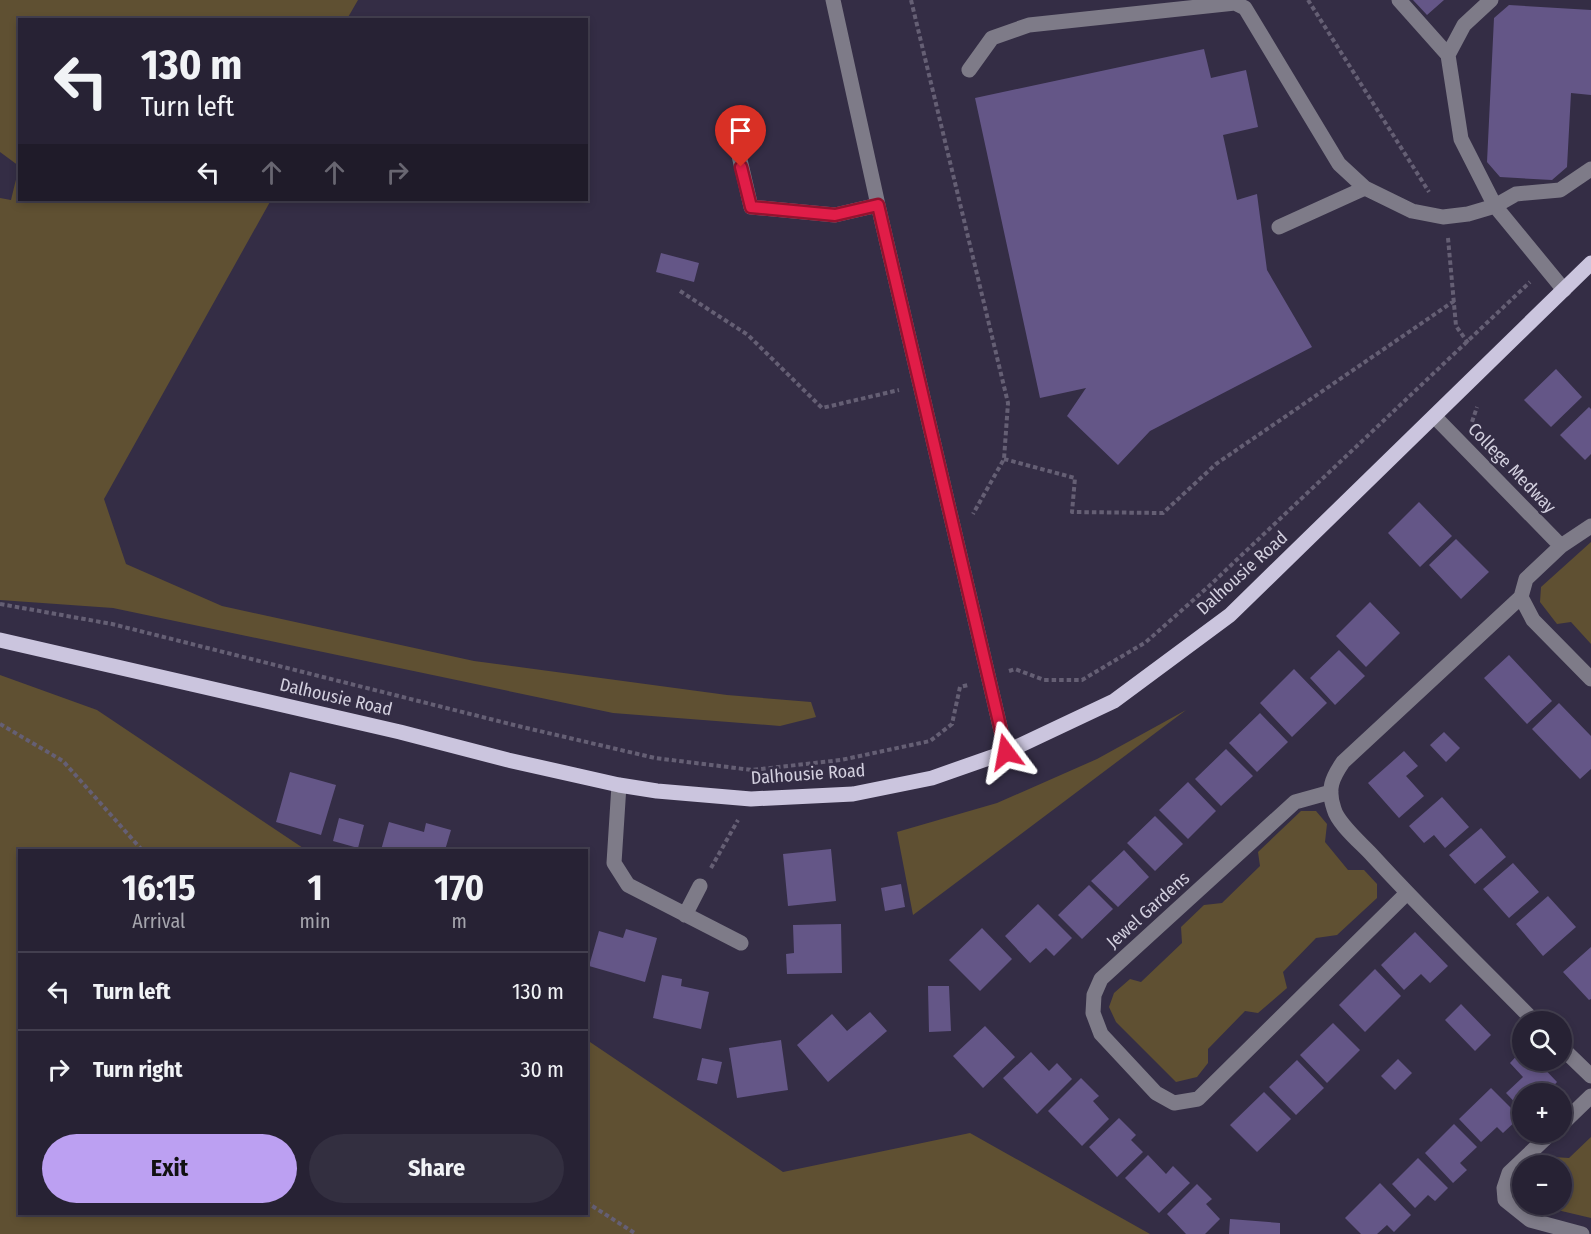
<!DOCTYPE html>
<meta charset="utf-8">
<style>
:root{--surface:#272234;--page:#332f40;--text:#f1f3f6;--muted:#a4a4ac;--line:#433f4f;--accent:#bca0f2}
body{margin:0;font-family:"Fira Sans Condensed",sans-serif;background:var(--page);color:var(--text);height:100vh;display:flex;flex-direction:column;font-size:22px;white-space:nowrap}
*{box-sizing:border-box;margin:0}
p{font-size:20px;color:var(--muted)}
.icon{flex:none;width:33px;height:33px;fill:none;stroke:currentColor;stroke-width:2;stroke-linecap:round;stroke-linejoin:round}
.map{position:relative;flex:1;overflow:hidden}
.panel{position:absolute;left:18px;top:849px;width:570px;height:366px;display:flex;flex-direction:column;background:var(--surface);border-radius:0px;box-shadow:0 3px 9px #0003,0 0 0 2px var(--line)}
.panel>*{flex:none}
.banner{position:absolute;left:18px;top:18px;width:570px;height:183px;border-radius:0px;box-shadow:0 3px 9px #0003,0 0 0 2px var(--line);background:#272234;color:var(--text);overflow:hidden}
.controls{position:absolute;left:1512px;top:1011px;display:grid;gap:12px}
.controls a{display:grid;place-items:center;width:60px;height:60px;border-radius:50%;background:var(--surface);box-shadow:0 3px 9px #0003,0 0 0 2px var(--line);font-size:30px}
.pin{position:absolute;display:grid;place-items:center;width:51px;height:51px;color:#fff;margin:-62px -26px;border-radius:50% 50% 50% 0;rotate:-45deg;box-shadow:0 0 6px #0007}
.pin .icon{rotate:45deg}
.me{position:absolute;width:66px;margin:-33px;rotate:347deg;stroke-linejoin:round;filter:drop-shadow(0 0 4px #0008)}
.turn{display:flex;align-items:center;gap:21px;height:126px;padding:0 24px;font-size:27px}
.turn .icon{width:78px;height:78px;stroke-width:2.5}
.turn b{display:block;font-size:42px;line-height:51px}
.lanes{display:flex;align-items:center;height:57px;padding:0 24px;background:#0003;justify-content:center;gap:30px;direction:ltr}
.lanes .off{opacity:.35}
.eta{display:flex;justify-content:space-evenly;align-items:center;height:102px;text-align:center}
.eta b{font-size:36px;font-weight:700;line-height:42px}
.cta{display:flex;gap:12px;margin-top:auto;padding:12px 24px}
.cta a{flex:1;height:69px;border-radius:36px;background:var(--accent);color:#111;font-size:24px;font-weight:700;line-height:69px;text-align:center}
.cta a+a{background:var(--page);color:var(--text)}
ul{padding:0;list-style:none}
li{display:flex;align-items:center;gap:18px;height:78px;padding:0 24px;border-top:2px solid var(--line)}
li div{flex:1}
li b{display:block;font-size:22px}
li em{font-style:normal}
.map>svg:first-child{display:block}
.green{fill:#5f5032}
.building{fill:#645687}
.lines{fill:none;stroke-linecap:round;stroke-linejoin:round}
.path{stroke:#655f74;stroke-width:4;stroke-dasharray:4.5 3;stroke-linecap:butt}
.minor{stroke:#7e7b88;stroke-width:15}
.major{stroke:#cbc5de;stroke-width:15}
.route-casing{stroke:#92132f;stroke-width:15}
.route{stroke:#e11d48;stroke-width:10}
.labels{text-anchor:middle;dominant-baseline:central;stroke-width:5;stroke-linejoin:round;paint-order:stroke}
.street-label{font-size:18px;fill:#d2cfde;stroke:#342d45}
</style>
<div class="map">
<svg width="1591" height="1234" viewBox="0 0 1591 1234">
<rect width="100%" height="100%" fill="#342d45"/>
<path class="green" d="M0,0H358L347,19L20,20L19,166L0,152Z
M19,167L20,200H271L104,499L126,564L222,606L474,661L727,695L811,702L816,717L780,726L613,713L113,608L0,600V198L11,200Z
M1591,542V644L1571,622L1557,624L1540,602L1541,587Z
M0,675L97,710L306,850H20V1214H586L587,1040L783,1172L970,1133L1150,1234H0Z
M1186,710L913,915L897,832L997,803L1097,759Z
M1301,811H1316L1327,824L1325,842L1348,870H1364L1377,884V898L1337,935L1316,938L1283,972L1287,988L1258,1013L1245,1011L1208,1049V1063L1197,1077L1176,1082L1116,1022L1109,1007L1114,993L1130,979L1141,982L1182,943L1181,927L1204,905L1222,903L1260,866L1258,852Z
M1591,1137V1218L1553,1209L1546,1205L1562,1204V1166L1545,1165L1553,1157L1569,1158Z"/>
<path class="building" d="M1413,0H1444L1427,15Z
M1509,5L1591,10V95L1571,93L1567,167L1552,180L1500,177L1487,162L1494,18Z
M1204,49L1211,78L1246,70L1258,127L1223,135L1237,200L1257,194L1267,270L1312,347L1150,431L1118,465L1067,416L1086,388L1040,398L975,98Z
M661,253L699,263L694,282L656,272Z
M1556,369L1582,397L1551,427L1524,400Z
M1589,407L1591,409V454L1585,460L1560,435Z
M1419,502L1452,536L1420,567L1388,533Z
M1456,539L1489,572L1461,599L1429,565Z
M1370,602L1400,633L1366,667L1336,636Z
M1339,650L1365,676L1335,705L1310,678Z
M1509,655L1552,701L1527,724L1484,678Z
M1294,669L1327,703L1292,737L1260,703Z
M1559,703L1591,736V769L1580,779L1532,729Z
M1260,713L1288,742L1257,772L1229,743Z
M1444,732L1460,748L1446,762L1430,745Z
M1226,749L1253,776L1221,806L1195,779Z
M1404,751L1418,766L1406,776L1424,796L1399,818L1368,783Z
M290,772L336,785L321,835L276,822Z
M1188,782L1216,811L1188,839L1159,810Z
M1442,797L1469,827L1445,848L1434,835L1424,843L1409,826Z
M1155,816L1183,844L1155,871L1127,843Z
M339,818L364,825L358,848L333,841Z
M389,822L424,832L426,823L451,830L445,850H381Z
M1481,828L1506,857L1475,884L1449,855Z
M831,849L836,901L788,906L783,854Z
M1124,850L1149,877L1118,907L1091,881Z
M1513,863L1539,892L1509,918L1483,889Z
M901,884L905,907L885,911L881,888Z
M1089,885L1113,909L1082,939L1058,915Z
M1548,896L1576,927L1543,956L1516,924Z
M1038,904L1072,938L1054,956L1046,948L1030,963L1005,936Z
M841,924L842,973L787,974L786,954L794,953L793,925Z
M982,928L1012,959L980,991L949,960Z
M626,929L657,938L645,982L589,966L599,931L623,938Z
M1415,932L1448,966L1430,983L1421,974L1404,990L1381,965Z
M1591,947V999L1589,1000L1563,972Z
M1375,969L1401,996L1365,1032L1339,1005Z
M662,975L682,979L681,986L709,992L701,1029L653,1018Z
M928,986H949L951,1031L929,1032Z
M1461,1004L1491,1035L1475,1051L1445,1020Z
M870,1012L887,1031L828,1082L797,1045L832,1014L847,1031Z
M1333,1023L1360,1050L1327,1083L1300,1055Z
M985,1026L1015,1057L983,1088L953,1056Z
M781,1040L788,1090L737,1098L729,1048Z
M1522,1050V1060H1536L1557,1082L1546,1094H1522V1110L1506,1093L1523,1077L1510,1063Z
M1031,1052L1049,1071L1057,1063L1072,1079L1037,1114L1003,1078Z
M702,1058L722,1062L717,1084L697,1080Z
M1398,1059L1412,1073L1395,1090L1381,1076Z
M1297,1060L1324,1088L1296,1115L1269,1087Z
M1081,1078L1099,1096L1093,1101L1109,1119L1082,1146L1048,1111Z
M1491,1088L1520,1117L1503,1133L1497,1127L1481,1142L1459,1119Z
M1264,1092L1291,1119L1257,1152L1230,1125Z
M1119,1118L1136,1135L1131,1140L1143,1152L1117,1177L1089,1147Z
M1454,1124L1477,1147L1460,1163L1467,1170L1453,1183L1425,1153Z
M1148,1155L1166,1174L1173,1166L1190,1183L1159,1213L1125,1178Z
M1418,1158L1448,1188L1435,1201L1428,1195L1415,1208L1392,1184Z
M1380,1183L1411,1215L1394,1232L1387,1225L1377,1234H1361L1345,1218Z
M1197,1184L1212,1199L1206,1204L1220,1219L1205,1234H1186L1167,1214Z
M1230,1219L1280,1223V1234H1229Z"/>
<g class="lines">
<path class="path" d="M911,0L1008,403L1004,459L973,514
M1308,0L1429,192
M1448,238L1456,326L1468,343
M680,291L748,335L822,408L899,390
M1472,422L1477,407
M1004,459L1075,478L1072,512L1163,513L1216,464L1454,301
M0,604L112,624L518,726L655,758L752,770L841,760L930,741L952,724L960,687L968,685
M1009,671L1015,669L1044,680H1082L1146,642L1208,587L1530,282
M0,724L63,761L142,850
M711,868L738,820
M586,1202L636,1234"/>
<path class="minor" d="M833,0L878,205L1006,752
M1399,0L1448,55
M1491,0L1464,25L1448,55L1461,139L1495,206L1564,290
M969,70L992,38L1029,25L1235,3L1245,8L1339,164L1365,188L1412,211L1443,217L1468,214L1495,206L1516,194L1560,190L1591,169
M737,147L751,207L835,215L878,205
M1279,227L1365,188
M1435,417L1561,546
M1591,526L1561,546L1526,579L1521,597L1533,620L1591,679
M1521,597L1343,762C1332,778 1327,789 1334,809C1338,824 1361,843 1372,855C1424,912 1480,966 1535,1022
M619,785L614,863L628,885L741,943
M1331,792L1295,802L1101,979L1094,995L1093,1013L1101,1034L1156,1093L1174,1103L1198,1099L1407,893
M685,915L700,886
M1562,1048L1591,1076
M1562,1124L1591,1096
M1552,1132L1509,1173L1504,1188L1505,1200L1530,1220L1582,1234"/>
<path class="major" d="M0,640L400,732L508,760L619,785L657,791L751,799L853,794L932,778L1006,752L1114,701L1230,615L1591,263"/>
</g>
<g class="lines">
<defs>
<path id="route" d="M741,167L751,207L835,215L878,205L1006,752"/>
</defs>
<use href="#route" class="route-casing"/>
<use href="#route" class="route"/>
</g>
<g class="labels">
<g class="street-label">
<text transform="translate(1512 468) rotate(46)">College Medway</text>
<text transform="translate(1242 573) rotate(-42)">Dalhousie Road</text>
<text transform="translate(336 697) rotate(13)">Dalhousie Road</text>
<text transform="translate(808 774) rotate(-4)">Dalhousie Road</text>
<text transform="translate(1148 910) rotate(-42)">Jewel Gardens</text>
</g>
</g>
</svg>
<div class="controls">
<a><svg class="icon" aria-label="search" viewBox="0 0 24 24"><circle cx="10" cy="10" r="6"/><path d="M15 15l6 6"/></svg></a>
<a>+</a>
<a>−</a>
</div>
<div class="pin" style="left:741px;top:167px;background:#d93025"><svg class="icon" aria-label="arrive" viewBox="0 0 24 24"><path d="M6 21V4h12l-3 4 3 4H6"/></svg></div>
<svg class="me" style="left:1006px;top:752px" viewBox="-20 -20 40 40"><path d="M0-17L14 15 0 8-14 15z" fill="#e11d48" stroke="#fff" stroke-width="4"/></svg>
<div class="banner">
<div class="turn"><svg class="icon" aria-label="left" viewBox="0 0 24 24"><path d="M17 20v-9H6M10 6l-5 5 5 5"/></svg><div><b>130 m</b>Turn left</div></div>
<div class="lanes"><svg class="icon" aria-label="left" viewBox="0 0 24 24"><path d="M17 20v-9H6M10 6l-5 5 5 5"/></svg><svg class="icon off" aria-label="ahead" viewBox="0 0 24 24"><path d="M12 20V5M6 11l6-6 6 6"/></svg><svg class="icon off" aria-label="ahead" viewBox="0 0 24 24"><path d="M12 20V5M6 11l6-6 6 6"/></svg><svg class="icon off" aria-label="right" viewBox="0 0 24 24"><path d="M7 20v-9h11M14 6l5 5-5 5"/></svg></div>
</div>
<section class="panel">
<div class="eta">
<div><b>16:15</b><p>Arrival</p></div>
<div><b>1</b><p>min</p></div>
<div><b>170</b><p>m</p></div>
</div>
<ul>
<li><svg class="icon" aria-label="left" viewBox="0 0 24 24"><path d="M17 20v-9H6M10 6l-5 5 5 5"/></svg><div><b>Turn left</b></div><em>130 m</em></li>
<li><svg class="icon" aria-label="right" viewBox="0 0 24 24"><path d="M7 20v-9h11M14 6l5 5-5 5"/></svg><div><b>Turn right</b></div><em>30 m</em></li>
</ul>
<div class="cta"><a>Exit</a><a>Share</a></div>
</section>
</div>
